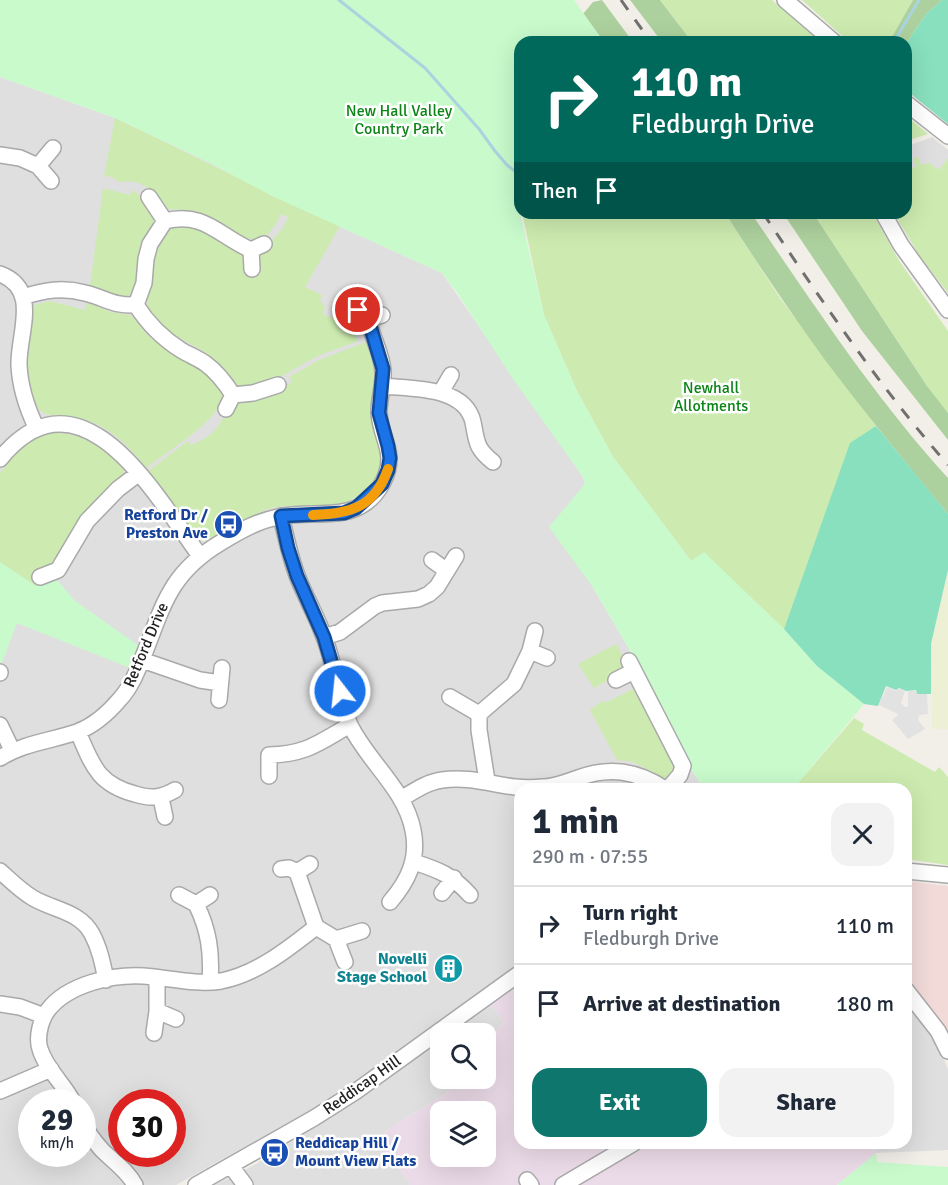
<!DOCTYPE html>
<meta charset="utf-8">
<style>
:root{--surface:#fff;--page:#f2f2f3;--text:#1f2937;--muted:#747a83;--line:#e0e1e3;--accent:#0f766e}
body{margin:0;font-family:Signika,sans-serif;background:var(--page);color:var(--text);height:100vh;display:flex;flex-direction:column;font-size:22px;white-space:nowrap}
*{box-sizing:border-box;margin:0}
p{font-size:20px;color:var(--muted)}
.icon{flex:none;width:33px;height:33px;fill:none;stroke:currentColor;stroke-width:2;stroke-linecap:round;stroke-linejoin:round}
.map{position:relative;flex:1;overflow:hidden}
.sheet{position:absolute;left:514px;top:783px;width:398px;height:366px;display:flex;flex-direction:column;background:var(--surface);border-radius:18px;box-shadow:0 6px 24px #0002}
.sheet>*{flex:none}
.hud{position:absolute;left:514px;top:36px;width:398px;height:183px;border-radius:18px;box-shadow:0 6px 24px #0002;background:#00695c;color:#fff;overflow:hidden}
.controls{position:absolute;left:430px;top:1023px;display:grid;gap:12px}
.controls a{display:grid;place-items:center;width:66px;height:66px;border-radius:12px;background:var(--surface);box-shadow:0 6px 24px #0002;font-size:30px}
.speed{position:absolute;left:18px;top:1089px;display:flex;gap:12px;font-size:30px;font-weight:700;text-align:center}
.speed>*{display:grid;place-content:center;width:78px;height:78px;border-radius:50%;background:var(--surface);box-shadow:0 6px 24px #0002;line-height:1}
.speed small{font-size:15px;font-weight:400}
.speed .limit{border:9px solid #d22;background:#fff;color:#111}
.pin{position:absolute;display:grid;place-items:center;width:51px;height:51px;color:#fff;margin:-26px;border:3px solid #fff;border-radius:50%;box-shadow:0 2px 6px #0007}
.me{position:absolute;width:66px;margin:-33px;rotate:344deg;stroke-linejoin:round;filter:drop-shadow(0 0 4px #0008)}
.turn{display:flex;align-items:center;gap:21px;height:126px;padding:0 18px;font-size:27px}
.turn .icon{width:78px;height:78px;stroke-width:2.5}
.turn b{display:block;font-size:42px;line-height:51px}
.then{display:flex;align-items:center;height:57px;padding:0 18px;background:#0003;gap:12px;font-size:22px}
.round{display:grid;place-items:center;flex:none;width:63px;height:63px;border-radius:18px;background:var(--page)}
.summary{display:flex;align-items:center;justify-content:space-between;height:102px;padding:0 18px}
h1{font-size:36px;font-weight:800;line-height:45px}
.button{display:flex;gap:12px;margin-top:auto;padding:12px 18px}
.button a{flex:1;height:69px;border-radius:18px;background:var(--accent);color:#fff;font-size:24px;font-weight:800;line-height:69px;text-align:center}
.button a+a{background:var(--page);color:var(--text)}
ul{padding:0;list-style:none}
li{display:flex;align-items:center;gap:18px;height:78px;padding:0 18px;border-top:2px solid var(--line)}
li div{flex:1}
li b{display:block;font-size:22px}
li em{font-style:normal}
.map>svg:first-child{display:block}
.residential{fill:#e0dfdf;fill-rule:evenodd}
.commercial{fill:#f2dad9}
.industrial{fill:#ebdbe8;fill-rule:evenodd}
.farmland{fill:#eef0d5}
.grass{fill:#cdebb0}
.forest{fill:#add19e}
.park{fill:#c8facc}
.pitch{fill:#88e0be}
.parking{fill:#e2e2e2}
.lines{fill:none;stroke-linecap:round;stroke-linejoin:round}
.stream{stroke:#aad3df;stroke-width:3}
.minor-casing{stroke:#a9a9a9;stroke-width:18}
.minor{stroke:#fff;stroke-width:15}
.rail{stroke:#707070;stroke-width:3;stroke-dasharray:12 12;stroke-linecap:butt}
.route-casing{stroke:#114b97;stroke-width:15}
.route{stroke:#1a73e8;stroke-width:10}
.slow{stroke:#f59e0b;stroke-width:10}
.labels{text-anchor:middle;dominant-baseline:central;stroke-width:5;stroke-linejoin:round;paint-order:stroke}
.park-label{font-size:16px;fill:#0c8416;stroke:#fff}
.transit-label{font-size:16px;font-weight:bold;fill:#164399;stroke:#fff;text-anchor:end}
.street-label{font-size:16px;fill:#222;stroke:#fff}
.culture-label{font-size:16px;font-weight:bold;fill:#0d838f;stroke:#fff;text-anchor:end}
</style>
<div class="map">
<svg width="948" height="1185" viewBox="0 0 948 1185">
<rect width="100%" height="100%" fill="#f2efe9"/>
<path class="residential" d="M0,77L115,118L210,163L272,196L442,273L583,477L585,484L592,586L632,654L635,656L688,764L704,789H520V964L440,1020L337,1095L176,1185H0ZM32,1102H82V1154H32ZM122,1102H172V1154H122Z
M932,137L948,150V293L919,255L894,213H906V147Z
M911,1003L936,1041L948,1069V1150L876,1153L875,1143H906V1007Z
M490,1004L504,1022L486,1042V1034H450Z
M441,1040V1078L454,1079L450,1091L388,1129L376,1142L395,1162L410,1185H215L256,1164L370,1092Z"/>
<path class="commercial" d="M906,881L948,886V1038L906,976Z"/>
<path class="industrial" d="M520,984V1143H875L876,1153L837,1185H410L395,1162L376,1142L388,1129L450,1091L454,1079L486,1078V1042L504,1022L490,1004ZM441,1112H486V1156H441Z"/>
<path class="farmland" d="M948,570V729H932L931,644Z"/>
<path class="grass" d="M660,0H772L820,42H692Z
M802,0H913L889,42H849Z
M115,118C190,154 264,192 340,226L305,287L322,295L320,300L325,307L323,314L330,318L336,312L350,314L357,328L352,331L358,341C344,347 329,351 316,357C293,368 271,388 245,387C231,386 220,365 211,357C193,342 166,336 152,315C143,302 150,289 152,275C153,267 153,256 156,248C175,203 216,237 242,255L244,257L245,275H256L259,260L256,258L283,228L288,217L281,214L276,224L265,238L255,240L243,237L241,240L221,223L219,226L214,222L215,219L200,213L199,216L187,213L186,210L167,209C154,191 142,178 119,182L112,177L104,176Z
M910,120L912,121L928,134L910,140L906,121Z
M918,157L921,165L929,163L939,170L948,158V293L919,255L894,213H906V170L916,167L913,159Z
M103,188L130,195L132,190L144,198L154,220C146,235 140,293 125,298C116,301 98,290 90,286Z
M522,213H725L780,298L876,426L850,445L784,629L704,553L691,561L613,457L576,389L544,315Z
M813,213H872L900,262L948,331V413L933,395Z
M50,301L85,310L87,302L111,312L130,315C139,322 143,332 152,339C173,357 213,368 223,397C218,421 167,452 146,468C131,448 111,428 86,420C76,417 47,417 42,412C29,401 28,375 28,360C28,341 34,323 34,305Z
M366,342C371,354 377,368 376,382C375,391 371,399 372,409C374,426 384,445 382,463C380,474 374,484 366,490C332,519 301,498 265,510C252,515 212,542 203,541C200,540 198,538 195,536L148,471L188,441L191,445C200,441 209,437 216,429C224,419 229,404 242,400L244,403L256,400L270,393L272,396L285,391L283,387L292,382L289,377L319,360Z
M47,433C79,431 103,446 124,468V476L101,494L104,497L57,563L54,561L48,566L36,586L0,562V473L10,460L32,439Z
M616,644L625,660L626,670L594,688L578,664Z
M639,686L678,766L668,780L633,762L617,760L590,710L602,701L607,702Z
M854,718L864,724L862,730L935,772L939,767L948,777V865L906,859V789H793Z"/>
<path class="forest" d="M602,0L633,42H604L583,14L593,2Z
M630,0H660L692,42H662Z
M913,0H942L926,14L906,44V42H889Z
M725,213H751C813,303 874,397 948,478V514C906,463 865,413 825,360C790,312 757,263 725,213Z
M783,213H813L927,386L948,413V440L862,331Z"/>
<path class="park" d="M0,0H574L604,42H520V189L517,188L520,213L544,315L576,389L613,457L691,561L704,552L784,629L817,666L864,704L793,789H704L688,764L635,656L632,654L592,586L549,527L585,484L583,477L511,376L458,294L442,273L272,196L210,163L115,118L0,77Z
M0,562L36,586L47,581L54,580L59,582L74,600L139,646L130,668L17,623L0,668Z
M876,1153L877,1162L948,1167V1185H837Z"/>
<path class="pitch" d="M942,0H948V124L906,90V44L926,14Z
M876,426L948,514V570L931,644V694H917L916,690L906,691L899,688L896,690L886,686L878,706L864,704L817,666L784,629L850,443Z"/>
<path class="parking" d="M887,687L896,691L899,689L905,691L901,703L905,707H908V691H915L917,694H927L928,714L919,715L918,720L925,729L908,739L892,720L898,715L896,713L879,705Z"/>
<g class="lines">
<path class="stream" d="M339,0L425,68L479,129L495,151L507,165L520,175
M894,42L919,0"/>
<defs>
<path id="minor" d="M785,0L834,42
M906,103L948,136
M0,155L20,158L38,166
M51,181L38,166L53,148
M149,197L165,221
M883,213L901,245L948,310
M252,269L251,250L264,244
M0,274C41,289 18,334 19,365C20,387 27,408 36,427
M23,297C44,290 63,287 85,293C106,298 112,306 136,305C148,324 162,338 181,350C189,355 198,358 206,364C217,372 226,384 233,395
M136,305L144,283L146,259L150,244L165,221C204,211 219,236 251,250
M358,310L368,319L382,315
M383,386C411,389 465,386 473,422C477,443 476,448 493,462
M441,392L451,375
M226,409L233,395L253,393L278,385
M0,459C81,360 156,496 200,556
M281,516C286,537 290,558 298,578C306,598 317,617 324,637C335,665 338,697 350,725C368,762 405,789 413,830C419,859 408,881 390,902
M432,560L447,571
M40,577L58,570L87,521L118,489L139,473
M324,637L340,632L375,606L382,603L418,599L429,594L437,587L456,556
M530,651L547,658
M142,660L200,680L220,683
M629,661L683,766L680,775L668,789
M0,673V672
M616,680L634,671
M450,697L479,714V730L487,781
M219,700L222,668
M479,714L514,684L530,651L535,631
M0,725L12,750
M78,732C92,764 97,784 135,794C151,799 161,798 175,790
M0,758C24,743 51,741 77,732C93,726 109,712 120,699C132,686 138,669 145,652C164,602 172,572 220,543C238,532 257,521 278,517C316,508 360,527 383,482C398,452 380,439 379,412C379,398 384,385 383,371C382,354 372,337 368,319
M269,776V755C307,754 318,743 350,725
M161,798L165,817
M401,799C414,791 427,782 442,780C467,776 491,784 515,787C524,788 534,788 543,787C555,787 566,782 578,778C610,766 637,771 665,789
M414,862C439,870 452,875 470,895
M281,869L289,868L297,872L316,927L336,939
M0,871C10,880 21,891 33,898C53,910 80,911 92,934C100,949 103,965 106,980
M906,871L948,875
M297,872L310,864
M442,893L454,878
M179,895L196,904
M210,895L196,904C209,930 212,953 210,982
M345,962L336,939L362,931
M906,990L938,1031L948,1051
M0,1004L20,1007L44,1016
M157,1011L176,1019
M154,1033L157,1011V978
M0,1091L51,1069
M73,1102C64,1084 46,1069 40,1049C36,1037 41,1019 48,1010C68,984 113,974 144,976C170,978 196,985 221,981C257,974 288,949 316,927
M82,1122C88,1133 94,1141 102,1150C114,1162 127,1170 135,1185
M231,1166L245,1185
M527,1180L531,1185
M196,1185L314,1118L355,1092L520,973
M563,1185L634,1143"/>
</defs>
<use href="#minor" class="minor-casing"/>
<use href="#minor" class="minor"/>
<path class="rail" d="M621,0L651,42
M763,213C821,300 879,386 948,465"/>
</g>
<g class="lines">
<defs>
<path id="route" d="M340,691L324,637L297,576L288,548L281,516L344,513L356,508L382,484L388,470L390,458L388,446L379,413L383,369L368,319L358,310"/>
</defs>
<use href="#route" class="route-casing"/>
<use href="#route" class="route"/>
<path class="slow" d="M313,515C350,514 375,507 388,469"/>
</g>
<defs>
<symbol id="bus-disc" viewBox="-11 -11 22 22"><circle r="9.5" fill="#1a4fb4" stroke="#fff"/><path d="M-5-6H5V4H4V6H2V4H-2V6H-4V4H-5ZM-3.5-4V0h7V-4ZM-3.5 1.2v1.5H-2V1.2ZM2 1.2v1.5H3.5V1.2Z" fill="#fff"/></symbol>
<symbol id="building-disc" viewBox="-11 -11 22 22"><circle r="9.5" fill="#0f9aa8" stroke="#fff"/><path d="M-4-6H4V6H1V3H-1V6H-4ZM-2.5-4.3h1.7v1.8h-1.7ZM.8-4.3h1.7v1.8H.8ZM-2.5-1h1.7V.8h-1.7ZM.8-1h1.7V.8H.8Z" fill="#fff"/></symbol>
</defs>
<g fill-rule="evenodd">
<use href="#bus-disc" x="212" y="508" width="33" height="33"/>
<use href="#building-disc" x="432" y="952" width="33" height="33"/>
<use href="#bus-disc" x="258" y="1136" width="33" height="33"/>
</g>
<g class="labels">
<g class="park-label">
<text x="399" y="111">New Hall Valley<tspan x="399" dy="18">Country Park</tspan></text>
<text x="711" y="388">Newhall<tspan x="711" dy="18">Allotments</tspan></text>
</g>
<g class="transit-label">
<text x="208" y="515">Retford Dr /<tspan x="208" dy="18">Preston Ave</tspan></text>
<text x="295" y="1143" text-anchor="start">Reddicap Hill /<tspan x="295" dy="18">Mount View Flats</tspan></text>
</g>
<g class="street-label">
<text transform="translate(146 645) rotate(-67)">Retford Drive</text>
<text transform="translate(362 1085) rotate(-35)">Reddicap Hill</text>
</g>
<g class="culture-label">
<text x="427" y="959">Novelli<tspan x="427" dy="18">Stage School</tspan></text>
</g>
</g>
</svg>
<div class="controls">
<a><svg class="icon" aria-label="search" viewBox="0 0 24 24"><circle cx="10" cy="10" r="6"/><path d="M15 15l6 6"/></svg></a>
<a><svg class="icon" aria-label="layers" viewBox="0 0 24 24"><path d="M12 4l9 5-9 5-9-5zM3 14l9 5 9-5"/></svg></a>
</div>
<div class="speed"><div>29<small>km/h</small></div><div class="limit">30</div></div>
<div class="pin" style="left:358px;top:310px;background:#d93025"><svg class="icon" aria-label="arrive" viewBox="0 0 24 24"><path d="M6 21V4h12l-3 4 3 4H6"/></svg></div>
<svg class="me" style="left:340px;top:691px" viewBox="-20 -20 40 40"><circle r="17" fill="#1a73e8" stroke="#fff" stroke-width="3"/><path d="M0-11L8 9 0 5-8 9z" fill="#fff"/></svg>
<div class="hud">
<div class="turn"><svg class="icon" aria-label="right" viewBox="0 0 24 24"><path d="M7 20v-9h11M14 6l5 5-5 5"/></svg><div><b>110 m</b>Fledburgh Drive</div></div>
<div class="then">Then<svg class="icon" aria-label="arrive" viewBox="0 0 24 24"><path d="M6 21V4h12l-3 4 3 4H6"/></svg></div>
</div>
<section class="sheet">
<div class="summary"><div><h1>1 min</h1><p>290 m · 07:55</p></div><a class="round"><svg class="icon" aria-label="close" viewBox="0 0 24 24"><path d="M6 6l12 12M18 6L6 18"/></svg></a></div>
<ul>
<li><svg class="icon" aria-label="right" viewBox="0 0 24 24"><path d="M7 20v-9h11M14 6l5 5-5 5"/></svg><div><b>Turn right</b><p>Fledburgh Drive</p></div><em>110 m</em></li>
<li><svg class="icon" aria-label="arrive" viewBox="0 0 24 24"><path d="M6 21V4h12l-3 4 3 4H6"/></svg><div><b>Arrive at destination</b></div><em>180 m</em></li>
</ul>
<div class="button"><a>Exit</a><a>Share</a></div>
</section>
</div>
